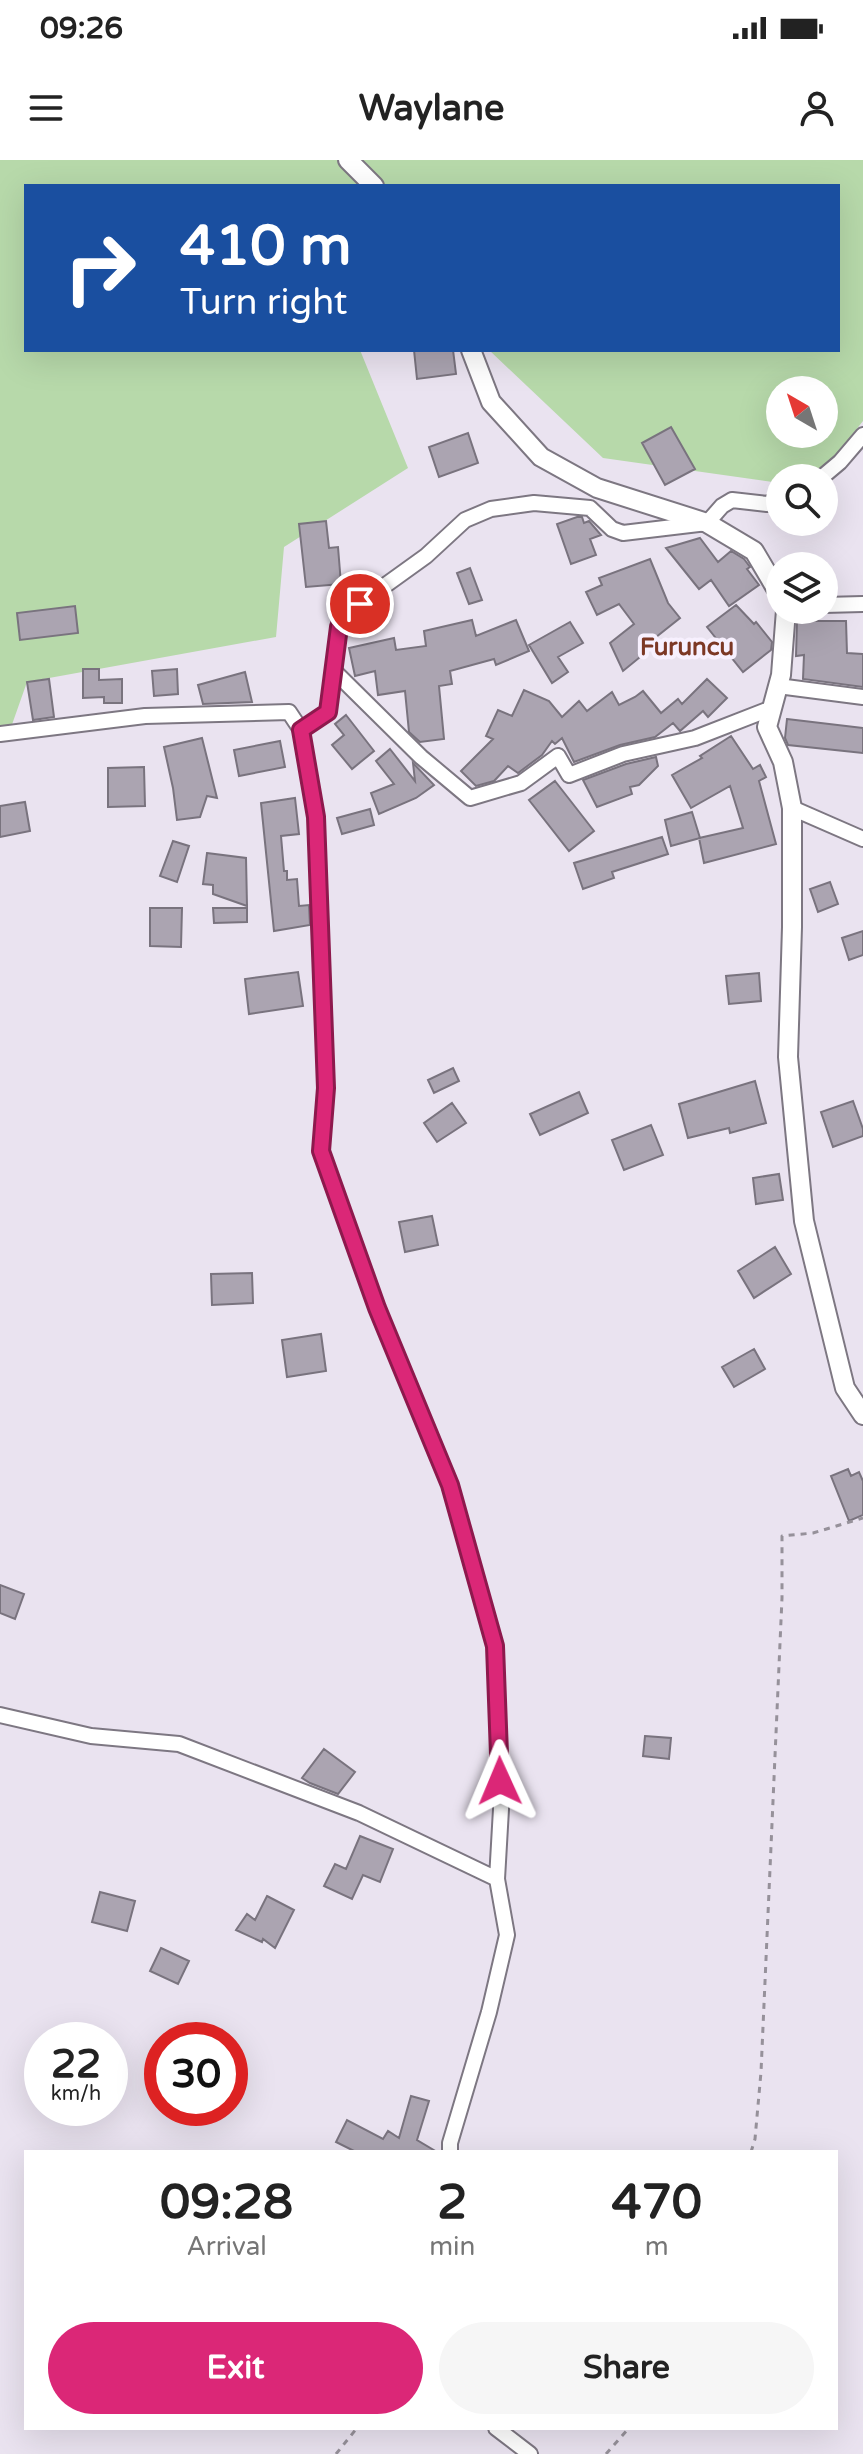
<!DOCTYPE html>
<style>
:root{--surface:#fff;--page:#f6f6f6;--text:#222;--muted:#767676;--accent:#db2777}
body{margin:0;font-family:"Varela Round",sans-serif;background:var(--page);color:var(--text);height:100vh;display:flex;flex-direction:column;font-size:30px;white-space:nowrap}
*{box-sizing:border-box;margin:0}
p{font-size:26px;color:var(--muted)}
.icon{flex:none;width:44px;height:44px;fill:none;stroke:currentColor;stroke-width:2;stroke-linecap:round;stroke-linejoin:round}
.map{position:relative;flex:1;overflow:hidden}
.drawer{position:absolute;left:24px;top:1990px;width:814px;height:280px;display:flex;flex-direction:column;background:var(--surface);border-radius:0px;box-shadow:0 8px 32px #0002}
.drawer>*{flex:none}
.guide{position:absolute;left:24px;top:24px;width:816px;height:168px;border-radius:0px;box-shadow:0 8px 32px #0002;background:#1a4fa0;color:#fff;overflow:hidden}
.needle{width:52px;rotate:321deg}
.buttons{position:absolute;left:766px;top:216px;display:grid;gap:16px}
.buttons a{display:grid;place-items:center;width:72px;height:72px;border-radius:50%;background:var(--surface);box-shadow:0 8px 32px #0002;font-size:40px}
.speed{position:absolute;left:24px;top:1862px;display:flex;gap:16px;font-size:40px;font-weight:700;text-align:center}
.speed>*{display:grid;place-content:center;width:104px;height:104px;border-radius:50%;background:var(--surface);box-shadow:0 8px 32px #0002;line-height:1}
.speed small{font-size:20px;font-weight:400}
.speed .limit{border:12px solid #d22;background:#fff;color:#111}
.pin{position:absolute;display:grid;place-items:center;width:68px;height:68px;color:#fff;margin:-34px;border:4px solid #fff;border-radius:50%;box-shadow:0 2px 8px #0007}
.me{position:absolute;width:88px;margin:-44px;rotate:359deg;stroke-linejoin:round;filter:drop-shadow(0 0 6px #0008)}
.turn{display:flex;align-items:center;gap:28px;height:168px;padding:0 24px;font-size:36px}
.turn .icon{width:104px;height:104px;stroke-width:2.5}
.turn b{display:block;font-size:56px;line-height:68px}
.eta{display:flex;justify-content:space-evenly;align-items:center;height:136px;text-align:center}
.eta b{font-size:48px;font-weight:700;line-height:56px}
.primary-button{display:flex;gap:16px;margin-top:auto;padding:16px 24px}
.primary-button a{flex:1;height:92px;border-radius:48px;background:var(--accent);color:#fff;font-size:32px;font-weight:700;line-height:92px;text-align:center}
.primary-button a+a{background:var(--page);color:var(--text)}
.status{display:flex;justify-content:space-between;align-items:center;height:56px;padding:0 40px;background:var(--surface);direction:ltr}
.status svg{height:22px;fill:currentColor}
header{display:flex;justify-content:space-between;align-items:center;height:104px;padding:0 24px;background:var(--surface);font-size:36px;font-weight:700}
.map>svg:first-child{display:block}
.green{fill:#b7d9aa;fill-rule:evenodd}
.building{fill:#aba4b1;stroke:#79737e;stroke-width:2}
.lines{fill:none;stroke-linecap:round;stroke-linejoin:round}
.minor-casing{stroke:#7d7782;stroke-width:18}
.tertiary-casing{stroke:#7d7782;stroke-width:22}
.path{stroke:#96919a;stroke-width:3;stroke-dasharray:6 6;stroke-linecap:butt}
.minor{stroke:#fff;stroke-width:14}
.tertiary{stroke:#fff;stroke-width:18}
.route-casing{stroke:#8e194d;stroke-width:20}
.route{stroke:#db2777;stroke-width:14}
.labels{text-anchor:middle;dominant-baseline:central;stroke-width:8;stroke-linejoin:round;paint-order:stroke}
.quarter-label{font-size:24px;font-weight:bold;fill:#7c3825;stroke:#f7f0fe}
</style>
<div class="status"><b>09:26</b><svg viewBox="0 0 49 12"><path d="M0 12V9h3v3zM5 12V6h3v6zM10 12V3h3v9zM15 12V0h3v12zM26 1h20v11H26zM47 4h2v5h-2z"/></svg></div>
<header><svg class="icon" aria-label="menu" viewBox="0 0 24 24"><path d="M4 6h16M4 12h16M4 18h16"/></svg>Waylane<svg class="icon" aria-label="person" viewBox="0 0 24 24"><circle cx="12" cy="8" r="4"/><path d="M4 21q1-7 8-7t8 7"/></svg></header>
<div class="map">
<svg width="863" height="2294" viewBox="0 0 863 2294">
<rect width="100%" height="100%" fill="#eae3f0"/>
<path class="green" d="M0,0H863V261L818,318H780V323L603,298L489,190H838V26H26V190H360L408,308L284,387L276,477L27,522L9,573L0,575ZM780,230H824V274H780Z"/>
<path class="building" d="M414,190H453L456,214L417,219Z
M671,267L695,309L665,325L642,283Z
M468,273L478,303L439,317L429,287Z
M577,357H582L584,363L589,361L601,375L590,379L596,395L571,404L557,364Z
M326,361L329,388L338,387L341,424L306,427L299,364Z
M700,378L718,402L731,391L744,399L750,407L747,409L759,425L729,446L711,420L699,429L666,388Z
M650,399L668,443L680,458L641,489L645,493L623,511L610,483L634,464L619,444L597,455L586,432L602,425L599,418Z
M470,408L482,440L469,444L457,413Z
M736,445L754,464L756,462L772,482L771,490L743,512L707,467Z
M75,446L78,473L20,480L17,453Z
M472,460L476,476L516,460L529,491L496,505L494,499L450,511L452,524L439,526L444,579L420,582L409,572L405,531L378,535L375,511L355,516L349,488L394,478L396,490L426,486L424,471Z
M797,461H846L847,493L863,494V527L803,519L804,495L796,496Z
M570,462L583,483L558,497L568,512L552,523L529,485Z
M83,509H99V520L122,519V543H104V537L83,538Z
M177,509L178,534L154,536L152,511Z
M245,512L252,542L203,544L198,525Z
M49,519L54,557L33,560L27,522Z
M707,519L727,538L708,557L703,551L680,571L673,563L655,577L620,585L574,602L562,578L555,584L552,581L542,595L518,613L508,606L494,621L476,626L461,611L493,579L486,576L498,550L512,556L524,530L549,541L562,557L579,541L587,551L612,532L619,545L635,537L643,531L661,553L678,539L682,544Z
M346,555L374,591L352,609L332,585L344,575L335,564Z
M787,559L863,568V593L788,585L785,578Z
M731,576L753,609L760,605L766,617L759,621L776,684L704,703L699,678L743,668L730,626L691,648L672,615L702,598L700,596Z
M202,578L217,638L207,636L200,657L177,660L173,628L164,587Z
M280,581L285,607L239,616L234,590Z
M390,589L415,621L413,603L434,625L416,638L379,654L371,633L394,624L376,601Z
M656,597L658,606L639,625L630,627L632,634L597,647L583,620L626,604Z
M144,607L145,646L108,647V608Z
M555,621L594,671L569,691L529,640Z
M295,638L299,674L281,676L284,711H287V720L297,719L299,746L309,745L310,765L274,771L261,643Z
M25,642L30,671L0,677V646Z
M370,649L374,665L342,674L337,658Z
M692,652L700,678L671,686L665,660Z
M662,677L668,694L612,712L614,718L583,729L574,703Z
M173,681L189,686L177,722L160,716Z
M207,693L246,698L247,746L213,734V725L203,724Z
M830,722L838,744L818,752L810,729Z
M150,748H182L181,787L150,786Z
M213,748H247V762L214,763Z
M863,771V795L849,800L842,778Z
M298,812L303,846L249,854L245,819Z
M759,813L761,841L729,844L726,816Z
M453,908L459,921L434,933L428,920Z
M755,921L766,963L730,973L729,968L688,978L679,944Z
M579,932L588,953L540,975L530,954Z
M853,941L863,969V976L833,987L821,952Z
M452,943L466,963L437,982L424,963Z
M651,965L663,995L624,1010L612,980Z
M779,1014L783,1040L756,1044L753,1018Z
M432,1056L438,1085L405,1092L399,1062Z
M775,1087L791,1114L754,1138L738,1111Z
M252,1113L253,1143L212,1145L211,1114Z
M321,1174L326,1211L287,1217L282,1180Z
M754,1189L765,1209L734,1227L722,1207Z
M848,1309L851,1316L859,1312L863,1321V1355L849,1361L831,1316Z
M0,1425L24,1434L15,1459L0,1453Z
M645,1576L671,1578L669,1599L643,1596Z
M324,1589L355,1612L338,1634L310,1623L302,1618Z
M360,1676L393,1689L380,1722L363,1715L352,1739L324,1726L335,1704L346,1709Z
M100,1732L135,1741L127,1771L92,1762Z
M267,1736L294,1750L275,1788L263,1779L262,1782L236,1770L247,1754L255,1760Z
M161,1788L189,1801L178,1824L150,1811Z
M411,1936L429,1941L417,1980L437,1992H356L336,1982L347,1960L383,1979L388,1971L399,1978Z"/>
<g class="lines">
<defs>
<path id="minor" d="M821,318L840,302L863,275
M824,445L863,444
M333,510L421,597L470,638L521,623L558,596L569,615L623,594L695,578L772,548
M778,526L863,537
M301,570L328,552L339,467L344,455L426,396L465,360L491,349L534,343L590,348L612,369L623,373L707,363L722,346L732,340L767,344L780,339
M0,574L145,556L289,552L301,570L316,657L326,928L321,991L377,1148L450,1325L495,1486L501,1649L497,1719L507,1775L489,1852L450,1983V1992
M792,648L863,679
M0,1555L91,1576L179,1584L359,1653L497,1719
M496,2268L530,2294"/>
<path id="tertiary" d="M348,0L374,26
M471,190L491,242L541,297L597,328L707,363L754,391L780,435
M786,450L781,515L767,567L783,602L792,648V767L788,897L804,1061L845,1228L863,1255"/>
</defs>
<use href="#minor" class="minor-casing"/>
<use href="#tertiary" class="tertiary-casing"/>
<path class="path" d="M751,1992L755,1979L761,1912L782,1438V1376L813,1373L863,1358
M336,2294L357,2268
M606,2294L629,2268"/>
<use href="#minor" class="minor"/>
<use href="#tertiary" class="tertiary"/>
</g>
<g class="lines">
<defs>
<path id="route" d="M360,444L344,455L339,467L328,552L301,570L316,657L326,928L321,991L377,1148L450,1325L495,1486L500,1621"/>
</defs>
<use href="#route" class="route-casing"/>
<use href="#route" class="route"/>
</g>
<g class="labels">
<g class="quarter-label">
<text x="687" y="487">Furuncu</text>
</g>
</g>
</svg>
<div class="buttons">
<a><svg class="needle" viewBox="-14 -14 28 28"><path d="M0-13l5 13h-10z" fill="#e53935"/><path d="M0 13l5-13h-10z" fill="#767676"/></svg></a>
<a><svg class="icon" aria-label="search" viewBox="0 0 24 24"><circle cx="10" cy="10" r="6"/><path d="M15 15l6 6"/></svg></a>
<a><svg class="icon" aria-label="layers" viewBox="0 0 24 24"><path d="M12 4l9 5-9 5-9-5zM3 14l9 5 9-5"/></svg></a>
</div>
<div class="speed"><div>22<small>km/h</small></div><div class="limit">30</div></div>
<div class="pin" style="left:360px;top:444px;background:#d93025"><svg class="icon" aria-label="arrive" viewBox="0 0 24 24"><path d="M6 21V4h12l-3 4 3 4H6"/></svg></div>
<svg class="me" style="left:500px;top:1621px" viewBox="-20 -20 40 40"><path d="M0-17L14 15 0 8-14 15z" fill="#db2777" stroke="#fff" stroke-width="4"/></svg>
<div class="guide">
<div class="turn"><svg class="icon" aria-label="right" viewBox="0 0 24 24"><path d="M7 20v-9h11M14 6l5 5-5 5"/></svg><div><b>410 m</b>Turn right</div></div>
</div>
<section class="drawer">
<div class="eta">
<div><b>09:28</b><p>Arrival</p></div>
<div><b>2</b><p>min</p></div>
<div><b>470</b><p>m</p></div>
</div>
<div class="primary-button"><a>Exit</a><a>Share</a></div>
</section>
</div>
